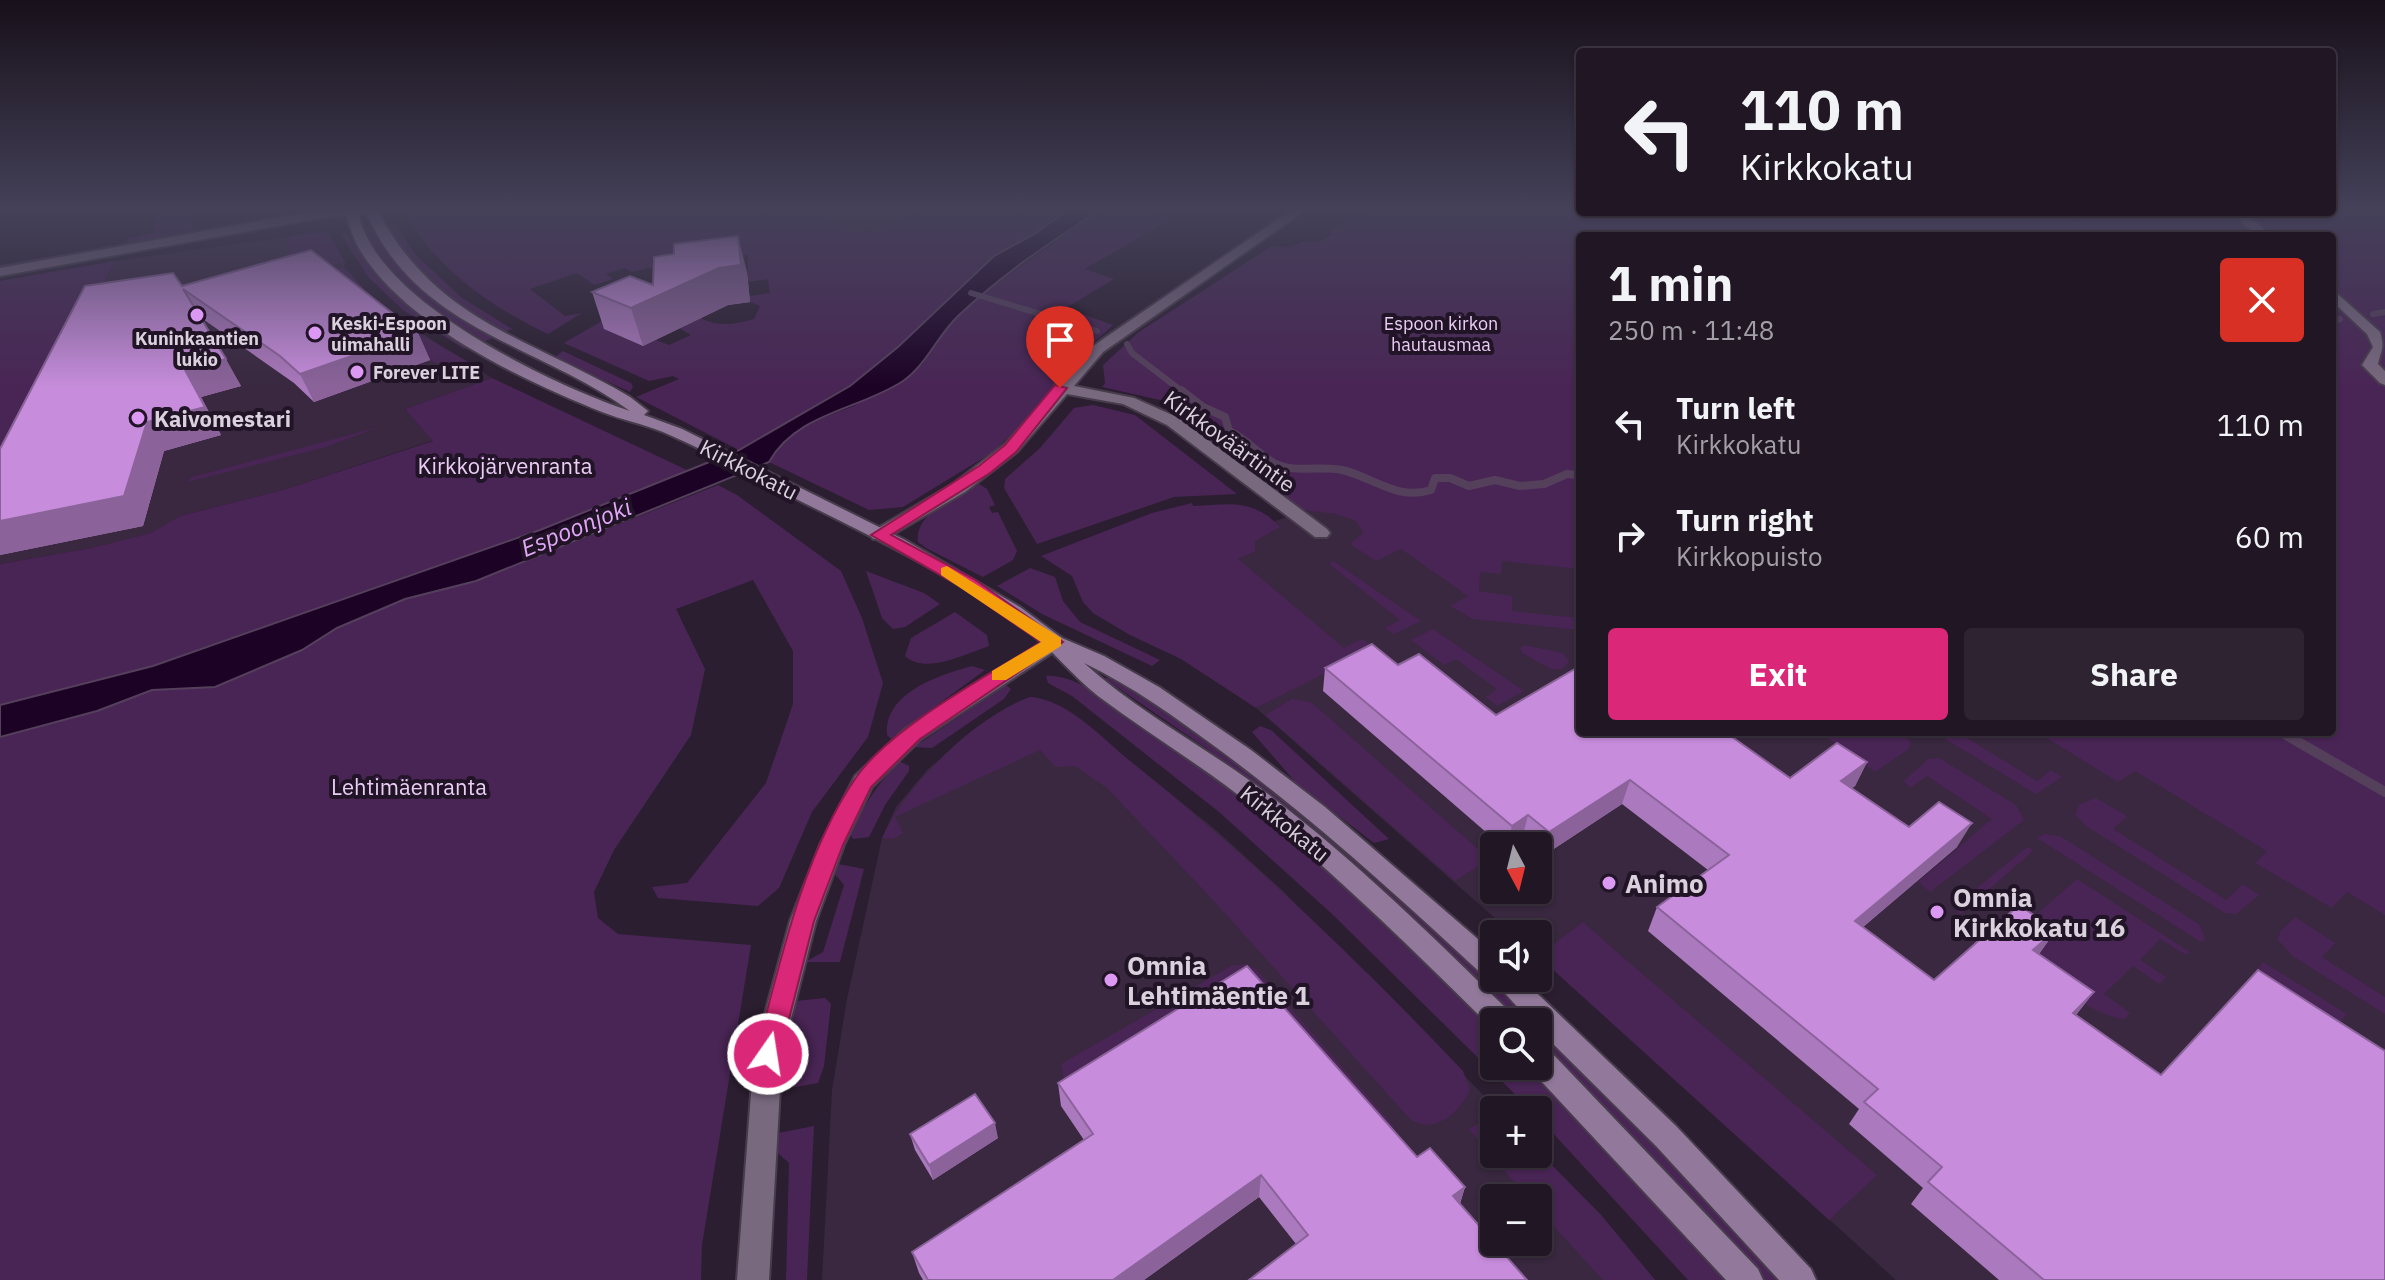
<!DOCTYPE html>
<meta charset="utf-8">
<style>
:root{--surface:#201624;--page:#2d2331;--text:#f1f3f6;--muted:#a29fa6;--line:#3d3541;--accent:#db2777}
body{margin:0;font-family:"IBM Plex Sans",sans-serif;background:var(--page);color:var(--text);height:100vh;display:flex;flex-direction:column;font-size:30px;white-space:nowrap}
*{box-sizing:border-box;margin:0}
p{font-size:26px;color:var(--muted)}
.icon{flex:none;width:44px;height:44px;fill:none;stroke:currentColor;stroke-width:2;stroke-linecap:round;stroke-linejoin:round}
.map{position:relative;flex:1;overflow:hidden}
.drawer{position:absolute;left:1576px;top:232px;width:760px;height:504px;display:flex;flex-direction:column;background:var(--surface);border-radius:8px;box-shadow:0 2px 6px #0004,0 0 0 2px var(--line)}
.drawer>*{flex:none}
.top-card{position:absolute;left:1576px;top:48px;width:760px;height:168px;border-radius:8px;box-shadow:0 2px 6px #0004,0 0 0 2px var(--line);background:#201624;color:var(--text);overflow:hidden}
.needle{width:52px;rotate:173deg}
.controls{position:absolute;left:1480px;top:832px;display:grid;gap:16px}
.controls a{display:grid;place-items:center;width:72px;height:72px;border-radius:8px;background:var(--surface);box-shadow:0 2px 6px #0004,0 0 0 2px var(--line);font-size:40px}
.pin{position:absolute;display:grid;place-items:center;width:68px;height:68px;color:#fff;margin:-82px -34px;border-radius:50% 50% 50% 0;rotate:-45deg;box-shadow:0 0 8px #0007}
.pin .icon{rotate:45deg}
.me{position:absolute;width:88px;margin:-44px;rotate:13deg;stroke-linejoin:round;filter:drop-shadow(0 0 6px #0008)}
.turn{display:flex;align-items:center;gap:28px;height:168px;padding:0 32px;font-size:36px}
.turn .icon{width:104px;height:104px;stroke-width:2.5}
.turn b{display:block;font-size:56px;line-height:68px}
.round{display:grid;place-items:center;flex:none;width:84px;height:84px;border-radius:8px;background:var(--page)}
.summary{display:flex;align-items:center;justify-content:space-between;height:136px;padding:0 32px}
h1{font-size:48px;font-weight:800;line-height:60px}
.button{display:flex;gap:16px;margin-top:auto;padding:16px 32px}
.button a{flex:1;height:92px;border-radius:8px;background:var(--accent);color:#fff;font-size:32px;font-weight:800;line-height:92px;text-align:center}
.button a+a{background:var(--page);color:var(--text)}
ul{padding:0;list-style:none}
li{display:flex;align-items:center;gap:24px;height:112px;padding:0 32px}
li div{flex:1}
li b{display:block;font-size:30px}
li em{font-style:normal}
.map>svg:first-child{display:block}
.built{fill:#39283f;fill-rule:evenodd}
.green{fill:#492555}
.water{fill:#1c0225;stroke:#55405c;stroke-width:2}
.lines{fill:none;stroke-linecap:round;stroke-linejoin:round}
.stream-far2{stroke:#55405c;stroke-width:6}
.stream-far1{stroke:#55405c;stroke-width:8}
.stream{stroke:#55405c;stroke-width:10}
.minor-casing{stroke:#473c4b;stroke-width:4}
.secondary-casing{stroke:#473c4b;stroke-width:4}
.minor{fill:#79697f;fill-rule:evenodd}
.secondary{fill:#92799b;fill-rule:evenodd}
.wall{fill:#ab79bd}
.shaded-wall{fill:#8b639a}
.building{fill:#c78ddc;stroke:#8b639a;stroke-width:2}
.route{fill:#db2777;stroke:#8e194d;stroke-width:2}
.slow{fill:#f59e0b}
.poi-dot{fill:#dc99f4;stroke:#211426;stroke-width:3}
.labels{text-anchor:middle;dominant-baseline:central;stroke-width:8;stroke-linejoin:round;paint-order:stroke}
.far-poi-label{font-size:18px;font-weight:bold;fill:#dad1dd;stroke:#211426;text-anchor:start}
.far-park-label{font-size:18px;fill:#eaccf5;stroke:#211426}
.poi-label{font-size:22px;font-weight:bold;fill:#dad1dd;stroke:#211426;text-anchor:start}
.street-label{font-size:22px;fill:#dad1dd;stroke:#211426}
.park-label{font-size:22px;fill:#eaccf5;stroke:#211426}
.water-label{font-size:24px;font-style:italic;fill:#e2a7f8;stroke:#211426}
.near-poi-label{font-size:26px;font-weight:bold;fill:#dad1dd;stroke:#211426;text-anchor:start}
</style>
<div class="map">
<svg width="2385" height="1280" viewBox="0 0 2385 1280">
<rect width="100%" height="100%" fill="#2b1e30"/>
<path class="built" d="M797,209H916L913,216L865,232Z
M323,232L329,234L345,262L344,267L374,303L492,378L405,409L434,440L283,490L180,516L152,533L91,548L0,564V488L115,261Z
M1337,501L1580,558V732H2124L2385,878V1280H1896L1538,956V934H1513L1256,708L1300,685L1204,551L1275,521ZM1494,846H1538V890H1494Z
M1030,697L1067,710L1217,831L1282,890L1498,1110H1494V1154H1538V1151L1601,1215L1655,1280H822L832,1090L847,999L882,838L896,807L928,769L980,727ZM1494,1198H1538V1242H1494Z"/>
<path class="green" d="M145,209H196L191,233L0,268V265L127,243L128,238L152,233L157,210Z
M402,209H797L865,232L913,216L916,209H1069L1038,232L994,255L898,347L850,386L739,450L636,397L679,379L673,376L649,381L564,343L609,317L643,346L656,340L669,345L691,335L679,328L695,314C713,328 733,325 754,319L760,306L750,302V296L770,293L768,279L748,282V255L733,257L731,251L652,261L653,267L632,272L625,268L606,274L613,279L594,285L577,273L530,289L565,316L582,313L548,334C487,305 435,267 402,209Z
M1101,209H1170L1159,215L1171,219L1085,269L1114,279L1066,308L1113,325L1078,356L1024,422L993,452L903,507L869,510L769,462L776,448L799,427L854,406L922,365L943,331L979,296Z
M1372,209L1899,212L1918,215L1907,212H2115L2070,221L2123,212L2385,209V915L2347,892L2332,908L2255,863L2267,851L2135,771L2118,782L2042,735L2046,732H2332V236H1580V573L1579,569L1502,561L1501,574L1480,572L1479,591L1512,596V611L1579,618L1580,605V630L1473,619L1450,606L1468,596L1401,549L1376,561L1350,544L1363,533L1356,521L1336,514L1303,510L1160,400L1102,387L1105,383L1103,365L1139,332L1272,246C1293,252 1301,237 1318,242L1332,235L1329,231Z
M384,224H395L415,254L462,298L512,329L505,332C451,301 415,279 384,224Z
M370,226C398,278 443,309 493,338L485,341C435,311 391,280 363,228Z
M345,231L378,276L412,308L471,347L464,349L403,310L369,278L342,236Z
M323,232L329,234L345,262L321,267L318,250L288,255L290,236Z
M115,261L17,450L0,470V281Z
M344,267L389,316L475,366L457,373L430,360L321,271Z
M563,351L631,383L633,387L630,392L559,360L555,357Z
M492,378L689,471L540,530L153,666L0,705V564L91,548L151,533L180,516L283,490L433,441L405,409Z
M1093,405L1135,415L1237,494L1174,497L1037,544L1004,488L1005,479L1040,448L1074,408Z
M379,427L326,447L187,482L192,477Z
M979,484L987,489L995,505L989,507L992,513L998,512L1017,551L1013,560L983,577L926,548L918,542C914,512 957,498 979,484Z
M718,485L737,495L841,571L862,618L883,683L868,737L812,812L779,888L758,906L658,898L652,887L687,883L766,783L793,704V651L753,580L676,609L705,669L691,735L614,850L594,892L598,918L618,934L751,945L702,1245L701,1280H0V737L97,711L152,690L215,687L302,650L337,628L405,599L476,581Z
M1192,503L1193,506C1226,505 1252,497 1280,527L1255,541V551L1238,559L1344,648L1362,639L1375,648L1256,708L1181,659L1130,635L1093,613L1083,602L1072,576L1041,556L1152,513Z
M1333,561L1421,621L1394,634L1385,628L1400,620L1329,564Z
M1030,568L1055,577L1063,601L1080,622L1160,660L1152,666L1042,614L997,586Z
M866,571L924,593L940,604L905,627L893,629L882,618Z
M955,612L987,635L989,646C965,654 926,675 905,656L911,638Z
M1433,629L1524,691L1497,706L1486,697L1497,689L1456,659L1444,665L1411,640Z
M1524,645L1563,653L1569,662L1562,669H1551L1522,653L1520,648Z
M972,666L985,670L891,739L887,735C884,692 940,675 972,666Z
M1111,675L1216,744L1344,844L1534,1022H1518L1336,849L1209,750L1105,679Z
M1046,676C1080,673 1133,718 1161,739C1281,826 1391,923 1494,1029V1066H1529L1611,1150L1727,1280H1688L1538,1117V1110H1531L1331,913L1219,812L1072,696L1048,683Z
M1006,685L1011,689L1004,699L932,748L914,747Z
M1030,697C1067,699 1103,739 1130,761C1249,856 1359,961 1463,1071L1470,1089C1461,1112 1434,1136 1410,1119L1213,900L1107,788L1075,766L1056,767L1040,750L895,817L903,833L893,839L882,838C906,785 974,717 1030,697Z
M1292,699L1311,702L1489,859L1455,881L1265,715Z
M1260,726L1271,730L1389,839L1374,843L1297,784L1252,732Z
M1819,732H1899L1911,742L1909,749L1875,772Z
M1934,732H1957L2037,781L2051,770L2062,777L2036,794Z
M1939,758L2016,805L2024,820L1930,892L1918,882L1992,819L1927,776L1910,788L1904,781L1928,759Z
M899,761L909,766V771L885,805L869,837L853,839L850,834C863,806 878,784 899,761Z
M2096,798L2127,816L2113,829L2226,900L2243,884L2259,895L2236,914L2225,913L2086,826L2075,814L2080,804Z
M2044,834L2060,836L2200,925L2205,939L2201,942L2037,838Z
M2027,847L2034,850L1960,915L1955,906Z
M838,864L864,869L840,962H805L823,952L844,885L834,873Z
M2077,879L2190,952L2186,955L2160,939L2140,960L2166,977L2159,984L2133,966L2104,994L2130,1013L2125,1019C2102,1019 2043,981 2028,963C2021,956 2017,944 2013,935Z
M2295,917L2335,943L2322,957L2385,997V1014L2294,957L2278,940L2280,932Z
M1583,922L1618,953L1877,1175L1829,1220L1538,956Z
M2263,962L2347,1014L2338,1025L2255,972Z
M1245,964L1256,969L1393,1125L1396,1138L1246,990L1061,1106L1064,1079L1061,1064L1231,966Z
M825,998L831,1004L824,1066L818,1083L796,1087L779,1083L796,1001Z
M1538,1026L1621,1108L1779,1280H1764L1538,1042Z
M1494,1115V1154H1538V1151L1601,1215L1655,1280H1603L1538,1209V1198H1528L1469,1129Z
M814,1126L807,1280H786L789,1163L772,1148L773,1134Z"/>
<path class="water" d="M1069,209H1101C1051,242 1002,274 958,316C937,336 927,364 903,381C859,410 796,413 769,462L476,581L405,599L337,628L302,650L215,687L152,690L97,711L0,737V705L153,666L540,530L739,450L850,386L898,347L994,256L1038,232Z"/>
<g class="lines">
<path class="stream-far2" d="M971,293L1097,331
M2373,314L2385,312
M2332,321L2340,319
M1127,344L1132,353L1183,392"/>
<path class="stream-far1" d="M1181,390L1203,407L1225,417L1229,431C1249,440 1257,454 1274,463C1294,474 1321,465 1342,470C1373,477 1397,501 1431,490L1435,478H1450L1469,486L1495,480L1520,486L1544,484L1567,474L1580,475"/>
<path class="stream" d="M2281,732L2385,792"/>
<defs>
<path id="minor" d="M326,209H377L371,213L326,217L0,276V268Z
M1293,209H1307L1103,352L1074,386L1134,398L1179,418L1327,529L1330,533L1327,537H1315L1167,425L1123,404L1067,394L1017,452L965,492L885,539H873L870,535L873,531L953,484L1005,444L1054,390L1055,385L1059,384L1093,346Z
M2231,212H2244L2271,236H2257Z
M2332,289L2380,332C2385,348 2381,350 2378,364L2385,371V385L2380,383L2362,365L2373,347L2367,334L2332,301Z
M1054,635L1061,637L1064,642L1061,647L921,739L872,787L844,845L816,921L782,1054L769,1280H737L754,1054L790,921L820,845L855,776L905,729Z"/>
<path id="secondary" d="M344,209H356C360,220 364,233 370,243C411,315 552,385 630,411C536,343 413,329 365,209H377C434,321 530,338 630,397L648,411L644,415L682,429L905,540L1020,607L1062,638L1104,656L1159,687L1251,750L1325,807L1494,953V978H1521L1676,1126L1811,1269L1816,1280H1779L1656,1146L1538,1029V1022H1531L1492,979L1485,977C1399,897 1312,818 1217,748C1175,717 1132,686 1084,663C1139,713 1209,749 1268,794C1355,860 1434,938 1512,1014L1516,1022H1494V1030C1417,954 1340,878 1256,809C1206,768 1150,735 1098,696C1071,675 1052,648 1024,628C953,576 871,536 792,497C750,475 707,451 663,432C644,424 622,420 602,412C522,380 398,322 356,243C351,232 348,220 344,209Z
M1538,1046L1548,1049L1758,1269L1763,1280H1726L1528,1067L1538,1066Z"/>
</defs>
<use href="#minor" class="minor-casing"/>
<use href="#secondary" class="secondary-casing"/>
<use href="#minor" class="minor"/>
<use href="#secondary" class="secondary"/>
</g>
<path class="wall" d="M747,272L750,302L728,305L643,346L604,329L592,292L653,285Z
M182,286L418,333L430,360L314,402L294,383L200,317L241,386L201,397L221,435L164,451L143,526L0,555V449Z
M1398,665L1496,715L1790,778L1867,762L1855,786L1852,788L1909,827L1957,847L1863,927L1934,980L2056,930L2039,954L2094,992L2076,1015L2385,1280H1999L1911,1204L1923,1188L1849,1124L1859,1109L1648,931L1657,907L1708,870L1622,804L1543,856L1538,852V846H1531L1522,839L1511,846H1502L1323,691L1325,668Z
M1058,1083L1417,1157L1465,1187L1460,1204L1296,1244L1259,1197L1144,1280H923L919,1273L912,1252L1084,1140L1061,1106Z
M910,1134L998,1138L933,1180L915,1150Z"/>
<path class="shaded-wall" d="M738,236L747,272L750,302L728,305L643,346L631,308Z
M418,333L430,360L314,402L300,374Z
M226,359L241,386L201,397L221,435L164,451L143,526L0,555V521L147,422L185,370Z
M1867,762L1855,786L1830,805L1841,781Z
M1630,780L1622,804L1543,856L1549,832Z
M1528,815L1522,839L1511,846H1507L1512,826Z
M1972,823L1957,847L1842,945L1855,921Z
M2056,930L2039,954L2033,950Z
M2094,992L2076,1015L2073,1013Z
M995,1123L998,1138L933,1180L929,1165Z
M1261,1175L1259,1197L1144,1280H1113Z
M1465,1187L1458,1209L1453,1196Z"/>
<path class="building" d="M738,236L741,265L719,268L631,308L592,292L630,276L653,285L654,257L674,254V244Z
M311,250L418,333L300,374L280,356L183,289L226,359L185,370L205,407L147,422L124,496L0,521V449L85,286L173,273L182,286Z
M1372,644L1398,665L1419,654L1496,715L1580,666V732H1725L1790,778L1837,743L1867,762L1841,781L1909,827L1939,802L1972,823L1855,921L1934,980L2019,905L2056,930L2033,950L2094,992L2073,1013L2161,1075L2258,970L2385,1051V1280H2044L1928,1182L1942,1167L1864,1102L1878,1089L1657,907L1729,855L1630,780L1549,832L1528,815L1512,826L1325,668Z
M1247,966L1417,1157L1430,1148L1465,1187L1453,1196L1527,1280H1249L1308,1235L1261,1175L1113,1280H928L912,1252L1093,1134L1058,1083Z
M975,1094L995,1123L929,1165L910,1134Z"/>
<linearGradient id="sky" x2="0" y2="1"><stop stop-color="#18101a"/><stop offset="0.54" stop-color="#444159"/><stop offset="1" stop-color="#444159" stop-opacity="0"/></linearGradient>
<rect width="2385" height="388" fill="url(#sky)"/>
<path class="route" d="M1055,385L1067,388L1016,452L990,473L891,535L974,579L1063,642L920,739L871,787L843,845L814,921L780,1054L777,1062L768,1065L759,1062L756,1054C779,966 803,855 855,779C889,728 989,675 1041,642L961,587L871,535L979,466L1005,445Z"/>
<path class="slow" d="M947,566L1061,638V646L1006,680H992V671L1041,642L941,575V568Z"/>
<g class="poi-dot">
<circle cx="197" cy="315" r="8"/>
<circle cx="315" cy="333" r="8"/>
<circle cx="357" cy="372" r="8"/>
<circle cx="138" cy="418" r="8"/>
<circle cx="1609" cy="883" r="8"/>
<circle cx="1937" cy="912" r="8"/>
<circle cx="1111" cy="980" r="8"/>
</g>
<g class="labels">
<g class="far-poi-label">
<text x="331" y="323">Keski-Espoon<tspan x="331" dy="21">uimahalli</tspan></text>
<text x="197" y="338" text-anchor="middle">Kuninkaantien<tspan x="197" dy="21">lukio</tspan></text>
<text x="373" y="372">Forever LITE</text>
</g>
<g class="far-park-label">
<text x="1441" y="323">Espoon kirkon<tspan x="1441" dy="21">hautausmaa</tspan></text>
</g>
<g class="poi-label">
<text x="154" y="418">Kaivomestari</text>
</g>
<g class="street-label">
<text transform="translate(1230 441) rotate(36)">Kirkkoväärtintie</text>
<text transform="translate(749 469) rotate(27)">Kirkkokatu</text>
<text transform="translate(1285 823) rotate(39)">Kirkkokatu</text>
</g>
<g class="park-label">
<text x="505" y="465">Kirkkojärvenranta</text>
<text x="409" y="786">Lehtimäenranta</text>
</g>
<g class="water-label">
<text transform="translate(576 527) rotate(-22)">Espoonjoki</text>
</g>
<g class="near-poi-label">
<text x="1625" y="883">Animo</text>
<text x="1953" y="897">Omnia<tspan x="1953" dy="30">Kirkkokatu 16</tspan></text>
<text x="1127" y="965">Omnia<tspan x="1127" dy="30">Lehtimäentie 1</tspan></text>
</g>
</g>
</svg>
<div class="controls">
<a><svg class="needle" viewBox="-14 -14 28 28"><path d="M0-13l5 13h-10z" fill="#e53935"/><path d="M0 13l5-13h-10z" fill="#a29fa6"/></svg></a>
<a><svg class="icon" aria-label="sound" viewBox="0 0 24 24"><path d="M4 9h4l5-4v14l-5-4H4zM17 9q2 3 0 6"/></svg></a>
<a><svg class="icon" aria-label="search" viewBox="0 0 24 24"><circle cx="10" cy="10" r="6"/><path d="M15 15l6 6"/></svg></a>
<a>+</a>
<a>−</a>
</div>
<div class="pin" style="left:1060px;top:388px;background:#d93025"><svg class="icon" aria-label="arrive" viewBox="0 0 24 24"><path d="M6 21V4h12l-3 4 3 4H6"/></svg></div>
<svg class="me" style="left:768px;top:1054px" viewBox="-20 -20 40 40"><circle r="17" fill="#db2777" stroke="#fff" stroke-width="3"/><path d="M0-11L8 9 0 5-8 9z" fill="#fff"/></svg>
<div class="top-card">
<div class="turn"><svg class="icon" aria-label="left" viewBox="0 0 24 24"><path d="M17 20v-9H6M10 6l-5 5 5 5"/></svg><div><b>110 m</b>Kirkkokatu</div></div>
</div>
<section class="drawer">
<div class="summary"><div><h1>1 min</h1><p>250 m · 11:48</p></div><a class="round" style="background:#d93025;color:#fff"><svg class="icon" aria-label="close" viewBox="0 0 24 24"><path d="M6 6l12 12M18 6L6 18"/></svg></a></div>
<ul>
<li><svg class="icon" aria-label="left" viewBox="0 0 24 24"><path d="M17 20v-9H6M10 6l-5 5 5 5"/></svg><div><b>Turn left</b><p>Kirkkokatu</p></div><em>110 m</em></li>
<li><svg class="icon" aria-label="right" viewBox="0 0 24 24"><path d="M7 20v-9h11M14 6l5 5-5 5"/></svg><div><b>Turn right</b><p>Kirkkopuisto</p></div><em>60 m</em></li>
</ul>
<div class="button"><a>Exit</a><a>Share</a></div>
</section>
</div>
